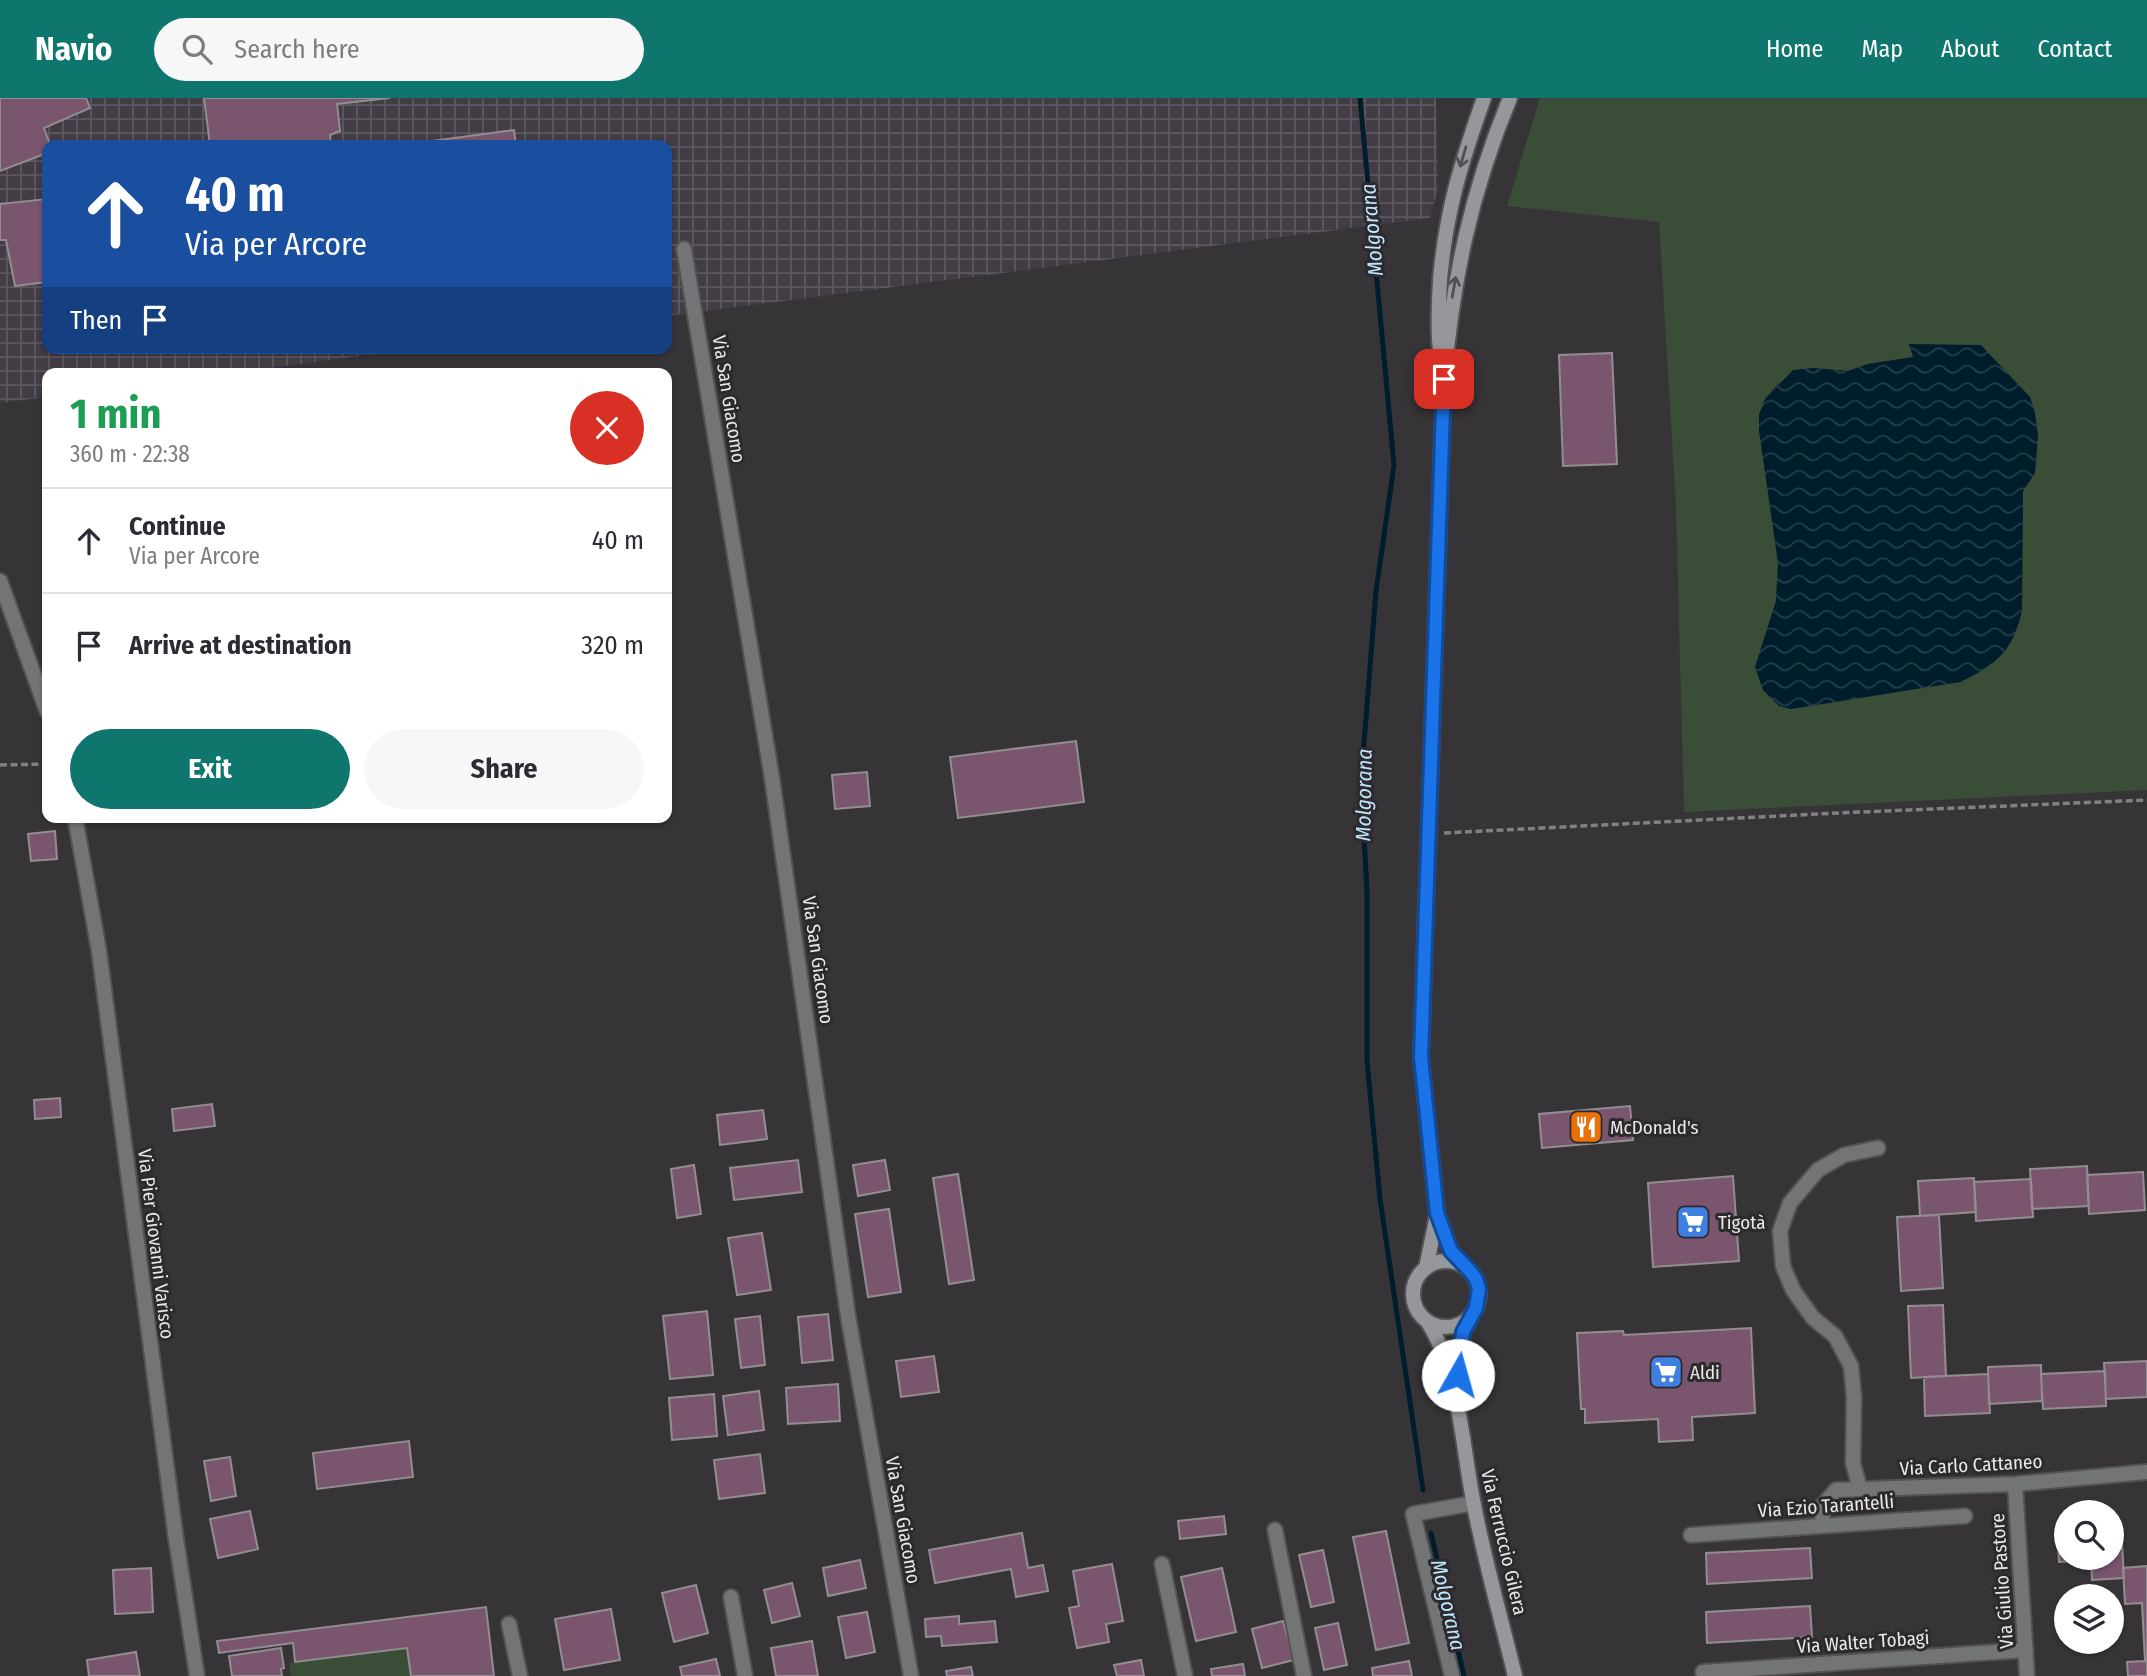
<!DOCTYPE html>
<meta charset="utf-8">
<style>
:root{--surface:#fff;--page:#f7f7f7;--text:#2b2b33;--muted:#7c7c81;--line:#e1e1e2;--accent:#0f766e}
body{margin:0;font-family:"Fira Sans Condensed",sans-serif;background:var(--page);color:var(--text);height:100vh;display:flex;flex-direction:column;font-size:26px;white-space:nowrap}
*{box-sizing:border-box;margin:0}
p{font-size:23px;color:var(--muted)}
.icon{flex:none;width:38px;height:38px;fill:none;stroke:currentColor;stroke-width:2;stroke-linecap:round;stroke-linejoin:round}
.map{position:relative;flex:1;overflow:hidden}
.panel{position:absolute;left:42px;top:270px;width:630px;height:455px;display:flex;flex-direction:column;background:var(--surface);border-radius:14px;box-shadow:0 2px 5px #0004}
.panel>*{flex:none}
.banner{position:absolute;left:42px;top:42px;width:630px;height:214px;border-radius:14px;box-shadow:0 2px 5px #0004;background:#1a4fa0;color:#fff;overflow:hidden}
.buttons{position:absolute;left:2054px;top:1402px;display:grid;gap:14px}
.buttons a{display:grid;place-items:center;width:70px;height:70px;border-radius:50%;background:var(--surface);box-shadow:0 2px 5px #0004;font-size:35px}
.pin{position:absolute;display:grid;place-items:center;width:60px;height:60px;color:#fff;margin:-30px;border-radius:14px;box-shadow:0 4px 10px #0006}
.me{position:absolute;width:77px;margin:-38px;rotate:7deg;stroke-linejoin:round;filter:drop-shadow(0 0 5px #0008)}
.turn{display:flex;align-items:center;gap:24px;height:147px;padding:0 28px;font-size:32px}
.turn .icon{width:91px;height:91px;stroke-width:2.5}
.turn b{display:block;font-size:49px;line-height:60px}
.then{display:flex;align-items:center;height:66px;padding:0 28px;background:#0003;gap:14px;font-size:26px}
.round{display:grid;place-items:center;flex:none;width:74px;height:74px;border-radius:37px;background:var(--page)}
.overview{display:flex;align-items:center;justify-content:space-between;height:119px;padding:0 28px}
h1{font-size:42px;font-weight:700;line-height:52px;color:#1e9e55}
.primary-button{display:flex;gap:14px;margin-top:auto;padding:14px 28px}
.primary-button a{flex:1;height:80px;border-radius:42px;background:var(--accent);color:#fff;font-size:28px;font-weight:700;line-height:80px;text-align:center}
.primary-button a+a{background:var(--page);color:var(--text)}
ul{padding:0;list-style:none}
li{display:flex;align-items:center;gap:21px;height:105px;padding:0 28px;border-top:2px solid var(--line)}
li div{flex:1}
li b{display:block;font-size:26px}
li em{font-style:normal}
header{display:flex;align-items:center;gap:42px;box-sizing:border-box;height:98px;padding:0 35px;background:var(--accent);color:#fff}
header strong{font-size:33px}
nav{display:flex;gap:38px;margin-inline-start:auto;font-size:24px}
.search{width:490px;height:63px;background:var(--page);display:flex;align-items:center;gap:18px;box-sizing:border-box;padding:0 24px;border-radius:38px;color:var(--muted);font-size:26px}
.map>svg:first-child{display:block}
.industrial{fill:url(#industrial-grid)}
.green{fill:#3a4d37;fill-rule:evenodd}
.water{fill:url(#water-waves)}
.lines{fill:none;stroke-linecap:round;stroke-linejoin:round}
.stream{stroke:#001d2c;stroke-width:5}
.building{fill:#79566e;stroke:#938d91;stroke-width:2}
.minor-casing{stroke:#535154;stroke-width:18}
.secondary-casing{stroke:#535154;stroke-width:18}
.path{stroke:#838084;stroke-width:3.5;stroke-dasharray:7 3.5;stroke-linecap:butt}
.minor{stroke:#737476;stroke-width:14}
.secondary{stroke:#95979b;stroke-width:14}
.oneway{stroke:#515054}
.route-casing{stroke:#114b97;stroke-width:18}
.route{stroke:#1a73e8;stroke-width:12}
.labels{text-anchor:middle;dominant-baseline:central;stroke-width:6;stroke-linejoin:round;paint-order:stroke}
.street-label{font-size:19px;fill:#e9e7ea;stroke:#2d2a2e}
.poi-label{font-size:19px;fill:#e9e7ea;stroke:#2d2a2e;text-anchor:start}
.water-label{font-size:21px;font-style:italic;fill:#bee6fd;stroke:#2d2a2e}
</style>
<header>
<strong>Navio</strong>
<div class="search"><svg class="icon" aria-label="search" viewBox="0 0 24 24"><circle cx="10" cy="10" r="6"/><path d="M15 15l6 6"/></svg>Search here</div>
<nav><a>Home</a><a>Map</a><a>About</a><a>Contact</a></nav>
</header>
<div class="map">
<svg width="2147" height="1578" viewBox="0 0 2147 1578">
<defs>
<pattern id="industrial-grid" width="8" height="8" patternUnits="userSpaceOnUse" patternTransform="scale(1.75)"><rect width="8" height="8" fill="#423c45"/><path d="M0 4h8M4 0v8" fill="none" stroke="#5d5860"/></pattern>
<pattern id="water-waves" width="16" height="10" patternUnits="userSpaceOnUse" patternTransform="scale(1.75)"><rect width="16" height="10" fill="#001d2c"/><path d="M0 5q4-4 8 0t8 0" fill="none" stroke="#253e4b"/></pattern>
</defs>
<rect width="100%" height="100%" fill="#373438"/>
<path class="industrial" d="M0,0H1436L1438,89L1430,120L667,218V47H47V250H419L232,275H47V299L0,305Z"/>
<path class="green" d="M1540,0H2147V692L1684,714L1676,409L1659,124L1507,108ZM1909,247L2035,375L2023,393L2022,513L2013,541L2005,554L1960,584L1791,611L1779,608L1755,569L1776,503L1778,465L1759,317L1765,301L1777,286L1813,270L1848,273L1868,266L1914,259Z
M407,1550L411,1578H291L289,1565Z"/>
<path class="water" d="M1909,246L1981,247L2030,299L2035,315L2038,338L2035,375L2023,393L2022,513C2013,552 1996,568 1960,584L1791,611L1779,608L1763,592L1755,569L1776,503L1778,465L1759,333V317L1765,301L1793,272L1813,270L1848,273L1868,266L1913,259Z"/>
<g class="lines">
<path class="stream" d="M1360,0L1394,367L1376,493L1361,683L1367,793V963L1380,1101L1423,1392
M1431,1435L1464,1578"/>
</g>
<path class="building" d="M0,0H86L90,10L44,30L50,47H47V55L0,73Z
M204,0H390L337,6L340,33L330,37L331,47H210Z
M514,32L516,47H402Z
M47,101V184L15,188L6,142H0V106Z
M1612,255L1617,366L1563,368L1559,257Z
M1076,643L1084,704L958,720L950,659Z
M867,674L870,708L835,711L832,677Z
M55,733L57,761L31,763L28,736Z
M60,1000L61,1019L35,1021L34,1002Z
M212,1006L215,1028L174,1033L172,1011Z
M1630,1008L1633,1042L1542,1050L1539,1016Z
M763,1012L767,1041L720,1047L717,1017Z
M798,1062L802,1094L734,1102L730,1070Z
M885,1062L890,1092L858,1098L853,1067Z
M694,1067L701,1116L677,1120L671,1071Z
M2087,1068L2089,1108L2032,1111L2030,1071Z
M2143,1074L2145,1112L2089,1116L2087,1077Z
M958,1076L974,1182L949,1186L933,1080Z
M1733,1078L1739,1163L1653,1169L1648,1085Z
M1974,1080L1976,1114L1920,1118L1918,1083Z
M2031,1081L2033,1119L1976,1123L1974,1084Z
M889,1111L901,1194L868,1199L855,1116Z
M1939,1117L1943,1190L1901,1193L1897,1119Z
M762,1135L771,1192L737,1197L728,1140Z
M1943,1207L1946,1278L1911,1280L1908,1208Z
M707,1213L713,1277L670,1281L663,1218Z
M828,1216L833,1262L802,1265L798,1219Z
M760,1218L765,1267L741,1270L735,1221Z
M1751,1230L1755,1315L1692,1319L1693,1342L1659,1344L1658,1321L1585,1325V1311H1581L1577,1235L1623,1233L1624,1237Z
M934,1258L939,1294L901,1299L896,1263Z
M2147,1263V1299L2106,1301L2104,1265Z
M2041,1267L2042,1303L1989,1306L1988,1269Z
M2105,1273L2106,1308L2043,1311L2041,1276Z
M1988,1276L1990,1315L1925,1318L1924,1279Z
M838,1286L840,1323L788,1326L786,1290Z
M759,1293L764,1332L728,1337L723,1298Z
M714,1296L717,1338L672,1342L669,1300Z
M409,1343L413,1379L317,1391L313,1355Z
M760,1356L765,1395L719,1401L714,1362Z
M230,1359L236,1398L211,1403L204,1363Z
M250,1413L258,1451L218,1460L210,1421Z
M1224,1418L1226,1436L1180,1441L1178,1423Z
M2121,1427L2124,1480L2092,1482L2091,1462L2059,1464L2057,1431H2067V1460H2112V1428Z
M1386,1433L1409,1545L1376,1552L1353,1439Z
M1022,1435L1028,1470L1043,1467L1048,1493L1016,1499L1011,1471L935,1485L929,1452Z
M1810,1450L1812,1480L1707,1486L1706,1455Z
M1323,1452L1334,1504L1311,1509L1299,1457Z
M860,1462L866,1490L828,1498L823,1470Z
M1112,1466L1123,1523L1106,1526L1109,1544L1077,1550L1069,1510L1079,1508L1073,1473Z
M2147,1468V1578H2128L2127,1564L2145,1563L2142,1505L2125,1506L2123,1470Z
M151,1470L153,1514L115,1516L113,1472Z
M1222,1470L1236,1534L1196,1543L1181,1479Z
M792,1485L800,1518L772,1525L764,1492Z
M696,1487L708,1535L674,1544L662,1495Z
M1810,1508L1812,1539L1707,1545L1706,1514Z
M486,1509L494,1578H411L407,1550L295,1564L293,1545L219,1555L217,1543Z
M611,1511L620,1562L564,1572L555,1521Z
M867,1514L875,1554L846,1560L838,1519Z
M959,1518V1526L995,1523L997,1544L942,1548L941,1538L926,1539L925,1521Z
M1283,1523L1294,1562L1262,1570L1252,1531Z
M1338,1525L1347,1567L1324,1572L1315,1530Z
M812,1543L818,1578H776L771,1550Z
M281,1550L284,1570L281,1571L282,1578H232L229,1558Z
M136,1554L140,1578H89L87,1562Z
M716,1561L720,1578H682L680,1569Z
M1141,1562L1144,1578H1117L1114,1567Z
M1409,1563L1412,1578H1373L1372,1570Z
M1243,1566L1245,1578H1212L1211,1571Z
M971,1569L973,1578H947L946,1573Z"/>
<g class="lines">
<defs>
<path id="minor" d="M684,151L772,680L848,1218L911,1578
M0,483L47,613
M75,719L99,853L175,1434L197,1578
M2015,1386L2027,1578
M1860,1391L1853,1365L1854,1299L1851,1268L1835,1238L1813,1220L1793,1192L1783,1168L1780,1133L1790,1105L1818,1072L1844,1057L1878,1050
M1822,1427L1823,1407L1836,1392L2015,1386L2147,1374
M1275,1432L1304,1578
M1691,1437L1965,1418
M1162,1466L1185,1578
M731,1499L745,1578
M509,1526L520,1578
M1703,1574L2026,1552
M1452,1578L1413,1416L1474,1405"/>
<path id="secondary" d="M1440,252C1437,229 1439,205 1440,182C1446,113 1461,65 1484,0
M1413 1196a33 33 0 1 1 66 0a33 33 0 1 1-66 0Z
M1462,1166L1451,1153L1437,1115L1421,959L1444,281C1453,180 1471,94 1510,0
M1426,1170L1437,1117
M1427,1223C1459,1272 1462,1345 1473,1402C1484,1461 1501,1520 1515,1578
M1456,1291L1463,1234L1470,1219"/>
</defs>
<use href="#minor" class="minor-casing"/>
<use href="#secondary" class="secondary-casing"/>
<path class="path" d="M0,667L47,666
M1444,735L1838,715L2147,702"/>
<use href="#minor" class="minor"/>
<use href="#secondary" class="secondary"/>
</g>
<defs><path id="oneway-shaft" d="M-6 0H5M1.5-3L5.5 0L1.5 3" fill="none" stroke-width="1.6" stroke-linecap="round" stroke-linejoin="round" transform="scale(1.75)"/></defs>
<g class="oneway">
<use href="#oneway-shaft" transform="translate(1463 59) rotate(106)"/>
<use href="#oneway-shaft" transform="translate(1454 189) rotate(-80)"/>
</g>
<g class="lines">
<defs>
<path id="route" d="M1444,281L1421,959L1437,1115L1451,1153L1470,1173L1476,1181L1479,1191L1476,1210L1463,1234L1458,1277"/>
</defs>
<use href="#route" class="route-casing"/>
<use href="#route" class="route"/>
</g>
<defs>
<symbol id="restaurant-square" viewBox="-11 -11 22 22"><rect x="-9" y="-9" width="18" height="18" rx="4" fill="#e8710a" stroke="#2d2a2e"/><path d="M-5-6h1v4h1v-4h1v4h1v-4h1v5L-1.5 .5V6h-2V.5L-5-1ZM5-6V6H3V1.5H1.5Q1.5-4 5-6Z" fill="#fff"/></symbol>
<symbol id="supermarket-square" viewBox="-11 -11 22 22"><rect x="-9" y="-9" width="18" height="18" rx="4" fill="#3f7fe0" stroke="#2d2a2e"/><path d="M-6-5.5h2.5l.6 2H6L4.5 2H-2.5L-4.4-4H-6ZM-1.5 3.2a1.3 1.3 0 1 0 .1 0ZM3 3.2a1.3 1.3 0 1 0 .1 0Z" fill="#fff"/></symbol>
</defs>
<g fill-rule="evenodd">
<use href="#restaurant-square" x="1567" y="1010" width="38" height="38"/>
<use href="#supermarket-square" x="1674" y="1105" width="38" height="38"/>
<use href="#supermarket-square" x="1647" y="1255" width="38" height="38"/>
</g>
<g class="labels">
<g class="street-label">
<text transform="translate(729 301) rotate(81)">Via San Giacomo</text>
<text transform="translate(818 862) rotate(82)">Via San Giacomo</text>
<text transform="translate(156 1146) rotate(83)">Via Pier Giovanni Varisco</text>
<text transform="translate(1971 1367) rotate(-3)">Via Carlo Cattaneo</text>
<text transform="translate(1826 1408) rotate(-4)">Via Ezio Tarantelli</text>
<text transform="translate(903 1422) rotate(80)">Via San Giacomo</text>
<text transform="translate(1504 1444) rotate(77)">Via Ferruccio Gilera</text>
<text transform="translate(2002 1483) rotate(-94)">Via Giulio Pastore</text>
<text transform="translate(1863 1544) rotate(-4)">Via Walter Tobagi</text>
</g>
<g class="poi-label">
<text x="1610" y="1029">McDonald's</text>
<text x="1718" y="1124">Tigotà</text>
<text x="1690" y="1274">Aldi</text>
</g>
<g class="water-label">
<text transform="translate(1372 132) rotate(-95)">Molgorana</text>
<text transform="translate(1364 697) rotate(-89)">Molgorana</text>
<text transform="translate(1448 1507) rotate(77)">Molgorana</text>
</g>
</g>
</svg>
<div class="buttons">
<a><svg class="icon" aria-label="search" viewBox="0 0 24 24"><circle cx="10" cy="10" r="6"/><path d="M15 15l6 6"/></svg></a>
<a><svg class="icon" aria-label="layers" viewBox="0 0 24 24"><path d="M12 4l9 5-9 5-9-5zM3 14l9 5 9-5"/></svg></a>
</div>
<div class="pin" style="left:1444px;top:281px;background:#d93025"><svg class="icon" aria-label="arrive" viewBox="0 0 24 24"><path d="M6 21V4h12l-3 4 3 4H6"/></svg></div>
<svg class="me" style="left:1458px;top:1277px" viewBox="-20 -20 40 40"><circle r="19" fill="#fff"/><path d="M0-13L10 11 0 6-10 11z" fill="#1a73e8"/></svg>
<div class="banner">
<div class="turn"><svg class="icon" aria-label="ahead" viewBox="0 0 24 24"><path d="M12 20V5M6 11l6-6 6 6"/></svg><div><b>40 m</b>Via per Arcore</div></div>
<div class="then">Then<svg class="icon" aria-label="arrive" viewBox="0 0 24 24"><path d="M6 21V4h12l-3 4 3 4H6"/></svg></div>
</div>
<section class="panel">
<div class="overview"><div><h1>1 min</h1><p>360 m · 22:38</p></div><a class="round" style="background:#d93025;color:#fff"><svg class="icon" aria-label="close" viewBox="0 0 24 24"><path d="M6 6l12 12M18 6L6 18"/></svg></a></div>
<ul>
<li><svg class="icon" aria-label="ahead" viewBox="0 0 24 24"><path d="M12 20V5M6 11l6-6 6 6"/></svg><div><b>Continue</b><p>Via per Arcore</p></div><em>40 m</em></li>
<li><svg class="icon" aria-label="arrive" viewBox="0 0 24 24"><path d="M6 21V4h12l-3 4 3 4H6"/></svg><div><b>Arrive at destination</b></div><em>320 m</em></li>
</ul>
<div class="primary-button"><a>Exit</a><a>Share</a></div>
</section>
</div>
